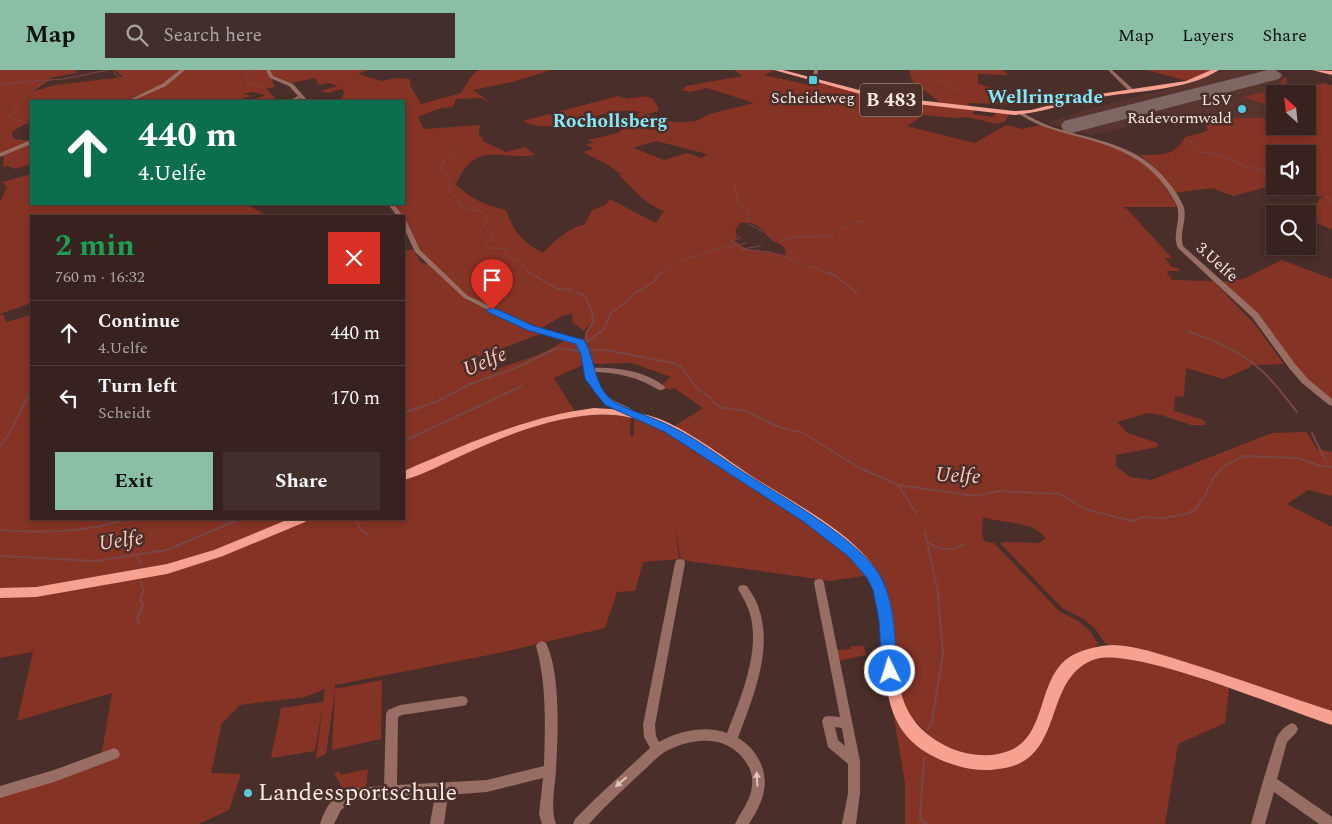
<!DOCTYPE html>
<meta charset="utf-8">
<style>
:root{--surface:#37221f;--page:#422f2c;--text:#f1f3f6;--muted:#aaa4a4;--line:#513f3d;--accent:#8abfa5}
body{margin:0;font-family:Spectral,serif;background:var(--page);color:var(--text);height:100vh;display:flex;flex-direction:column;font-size:19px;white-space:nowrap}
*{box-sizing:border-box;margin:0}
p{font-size:16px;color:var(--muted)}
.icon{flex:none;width:28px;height:28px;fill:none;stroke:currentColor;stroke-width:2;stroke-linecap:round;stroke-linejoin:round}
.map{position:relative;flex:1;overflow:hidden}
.panel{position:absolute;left:30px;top:145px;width:375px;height:305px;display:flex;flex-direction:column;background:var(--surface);border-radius:0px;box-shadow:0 2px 8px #0003,0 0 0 1px var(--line)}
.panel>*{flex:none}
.hud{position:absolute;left:30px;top:30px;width:375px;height:105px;border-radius:0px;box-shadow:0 2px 8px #0003,0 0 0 1px var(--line);background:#0b6e4f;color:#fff;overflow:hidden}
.needle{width:32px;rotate:333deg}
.controls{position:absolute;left:1266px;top:15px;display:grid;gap:10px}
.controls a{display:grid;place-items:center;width:50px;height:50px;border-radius:0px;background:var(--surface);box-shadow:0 2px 8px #0003,0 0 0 1px var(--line);font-size:25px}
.pin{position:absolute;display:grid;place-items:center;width:42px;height:42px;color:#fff;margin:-51px -21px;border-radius:50% 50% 50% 0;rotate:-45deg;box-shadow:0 0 5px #0007}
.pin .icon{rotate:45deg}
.me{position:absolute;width:55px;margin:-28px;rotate:356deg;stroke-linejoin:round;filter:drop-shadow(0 0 4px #0008)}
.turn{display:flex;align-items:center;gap:18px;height:105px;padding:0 25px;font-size:22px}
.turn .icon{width:65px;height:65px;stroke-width:2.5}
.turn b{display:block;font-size:35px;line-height:42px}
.round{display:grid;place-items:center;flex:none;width:52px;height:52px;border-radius:0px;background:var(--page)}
.overview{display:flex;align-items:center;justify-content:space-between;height:85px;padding:0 25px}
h1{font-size:30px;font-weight:700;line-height:38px;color:#1e9e55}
.cta{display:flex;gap:10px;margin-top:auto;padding:10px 25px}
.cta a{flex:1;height:58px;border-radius:0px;background:var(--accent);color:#111;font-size:20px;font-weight:700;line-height:58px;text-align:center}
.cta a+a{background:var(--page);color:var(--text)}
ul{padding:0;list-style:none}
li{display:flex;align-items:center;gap:15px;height:65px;padding:0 25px;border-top:1px solid var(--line)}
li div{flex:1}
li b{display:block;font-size:19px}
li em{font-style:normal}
header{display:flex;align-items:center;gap:30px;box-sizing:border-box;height:70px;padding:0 25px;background:var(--accent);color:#111}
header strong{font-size:24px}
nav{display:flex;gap:28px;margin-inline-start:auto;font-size:18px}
.search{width:350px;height:45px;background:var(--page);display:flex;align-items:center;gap:12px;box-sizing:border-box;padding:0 18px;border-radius:0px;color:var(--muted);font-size:19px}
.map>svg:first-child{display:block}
.built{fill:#57352e}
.green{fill:#853325;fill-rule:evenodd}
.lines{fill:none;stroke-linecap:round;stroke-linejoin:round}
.stream-far2{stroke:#7a4644;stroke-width:1}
.stream-far1{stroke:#7a4644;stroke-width:2}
.stream{stroke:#7a4644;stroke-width:2.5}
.runway{fill:#7e6662;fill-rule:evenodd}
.minor{fill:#976d64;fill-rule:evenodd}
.major{fill:#f7a190;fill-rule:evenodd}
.oneway{fill:#dcc3be}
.route{fill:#1a73e8;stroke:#114b97}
.poi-dot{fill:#55cadf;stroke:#492e29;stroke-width:2}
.labels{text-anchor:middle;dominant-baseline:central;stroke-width:5;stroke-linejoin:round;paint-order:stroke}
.far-poi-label{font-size:16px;fill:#fae8e4;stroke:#492e29}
.far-street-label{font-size:16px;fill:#fae8e4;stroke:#492e29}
.far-quarter-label{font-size:19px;font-weight:bold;fill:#82eafe;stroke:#492e29}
.shield{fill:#492e29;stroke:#c5b0ac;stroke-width:1}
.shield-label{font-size:19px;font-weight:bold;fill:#fae8e4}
.water-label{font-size:21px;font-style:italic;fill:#fcc8bd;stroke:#492e29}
.near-poi-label{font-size:24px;fill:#fae8e4;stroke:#492e29;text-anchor:start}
</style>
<header>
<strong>Map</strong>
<div class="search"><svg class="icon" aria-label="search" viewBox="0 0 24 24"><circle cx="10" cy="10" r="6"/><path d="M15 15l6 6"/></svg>Search here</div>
<nav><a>Map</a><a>Layers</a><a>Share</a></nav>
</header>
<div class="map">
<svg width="1332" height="754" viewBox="0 0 1332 754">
<rect width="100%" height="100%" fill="#492e29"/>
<path class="built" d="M1224,0H1273L1282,3L1284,9L1277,19L1244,27L1275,38V48L1161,49L1093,65L1047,53L1095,37L1194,12Z"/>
<path class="green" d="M0,0H76L77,3L49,8L52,9L31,22L55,15L123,7L115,0H268L275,17L266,19L276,28L268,30L255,29L265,25L252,22L244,24L252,26L234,31H31V50L12,62L13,69L31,71V94L15,99L8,96L3,97L4,83L0,84Z
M269,0H368L358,4L381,11L397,8L410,9V15L421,34L461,23L471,7L478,0H551L513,12L473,20L494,35L481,28L456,29L453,37L441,38L418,47L424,59L480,55L479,66L483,67V71L506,82L525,77L535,85C499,91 475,69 456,115C472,129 486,136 506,140C514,163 522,171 543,183C554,171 569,158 585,154L592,140L605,135L610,129L656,153L664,141C646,134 632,119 619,105L621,104L605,93L583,82L593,79L586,74L594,73L588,70L618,63L640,42C604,34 554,69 523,51L618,26C636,35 651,14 659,41L647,44L641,43L673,52H686L696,51L710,44L754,33L707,18L689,22L682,20L686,16L742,6L734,0H775L764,5L814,16L812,18L821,13L860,23L974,40L973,44L993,47L995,43L1009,44L1005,52L996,54L968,47L954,48L924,45L907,56L975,73L1006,55L1022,59L1041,55L1095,70L1136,86L1160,108L1177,137H1122L1127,139L1172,188H1165L1172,197L1178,198L1180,201H1166L1172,210L1213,211L1253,252L1284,294L1250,295L1251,297L1223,309L1186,298L1184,327L1175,326L1174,341L1204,350L1206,355H1191L1161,345L1148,343L1117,352L1128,363L1157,373L1158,377L1116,385V396L1130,407L1151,410L1272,363L1307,362L1317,379L1332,382V426L1308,420L1287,434L1332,457V643L1112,577L1105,573L1097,561L1084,549L1062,538L1000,473L1005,472L1039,473L1046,468C1033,452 1009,453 989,449L983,447L982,462L984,471L994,473L1059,541L1080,552L1090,561L1098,574L1094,578L1081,581L1070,588L1057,600L1050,611L1033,663L1023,675L1001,685L970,686L936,673L898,633L889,550L856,482L671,358L703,338L674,318L670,320L661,315L671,307L632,293L589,294L584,273H587L582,272L591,252L584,261L572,252L573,244L564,245L540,259L468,226L423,185C410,169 406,149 394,134H404V31H336L342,28L344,23L342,19L328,23L321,21L338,16L329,13L319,15L315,8L292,13L273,8ZM656,71L707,84H708L701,88L688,83L664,90L633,78ZM740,153C754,152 756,154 765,163C770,169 779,173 785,178L786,185L746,179L734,170L737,166L735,161Z
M909,0H1003L1008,5L978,4V14L1004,20L1008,34L968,33L970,38L945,36L912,11Z
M1146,0H1211L1188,11Z
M1284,8H1287L1286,15L1299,19L1325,13L1332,16V160L1311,150L1318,131L1325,124L1321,127L1289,116H1308V84H1275V115L1233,126L1212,118L1173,123L1159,101L1140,85C1160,84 1174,88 1185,67L1208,61L1202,48H1275V56H1308V24H1275V38L1243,27L1277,19Z
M31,104V134H246L268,146H31V233L0,244V132L7,117L2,112Z
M413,179L421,193L429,194L467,230L523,256L543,263L468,291L475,301L493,295L499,298C521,291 546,284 565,270L578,273L585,294L554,308L575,342C516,350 458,381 404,404V181Z
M1282,190L1332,209V331L1309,312L1221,212L1243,209Z
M3,244L6,252L31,245V449H297L217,482L180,494L40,519L0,520V245Z
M595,344L631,346L630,366H634V347L643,349L661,358L829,466L841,475L870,505L831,511L681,490L676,462L679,489L643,492L635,521L617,522L605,558L504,582L335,615V619L382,610L381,669L332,680L335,621L326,684L316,689L323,633L315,681L271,688L281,638L323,632L325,619L305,627L240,635L222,653L211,703L241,704L229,740L199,754H0V722L101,688L112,623L17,651L33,582L0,588V525L208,488L303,449H404V408L526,358L556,348Z
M851,576H864L866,585L838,591L837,580L851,579Z
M1095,586L1135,587L1229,618L1225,653L1178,674L1165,754H905V713L893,642L903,655L926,676L1015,692L1066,605Z
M368,699L366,717L344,721L334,703L340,701V705Z"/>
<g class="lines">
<path class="stream-far2" d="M114,0L115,4L122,9
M917,0L923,4
M932,7L962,22
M245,8L249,14L264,17
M245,8L251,0
M0,14L63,9L108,0
M24,52L9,47L20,31L45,11
M26,53L31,54
M1188,70L1202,82L1217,84L1245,96L1275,104
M462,79L443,91L441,98L451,111L449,122L459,130L460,136L482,142L487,147L484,157L493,165L486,174L490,178L507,179L504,184C510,188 520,190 524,193L522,195L530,203
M734,113L738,132L748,140V152
M1306,116L1321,124
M1325,126L1332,133
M749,154L763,162
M766,164L775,172
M780,171L794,167L829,166L837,160L854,153L867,151
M736,175L731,171L740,168L737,165
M737,176L742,179L761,176
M742,179L770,182L829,203
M662,203C670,196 691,184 701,186C706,179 734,177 746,173"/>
<path class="stream-far1" d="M528,202L558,219L571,220
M826,202L834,205L857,223
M576,222L585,226L593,245L592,249
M594,251L586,263L587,272L603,260L611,243L631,228L632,225L657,210L655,208L663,202
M1187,261C1208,268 1232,278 1250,291C1268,304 1284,325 1297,342
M587,280H607L673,293L681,297L697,318L711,328L714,333L723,338L746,341L781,358L803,363L858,397L898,415L976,426L999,421L1060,424L1085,439L1132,451L1143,447L1162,448L1186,444L1194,440L1203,429L1214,407L1223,397L1244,386L1298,388L1320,396L1332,397
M404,343L438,331L470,314L518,297L557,278L579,281
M1312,363L1326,392
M404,371L522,316
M0,377C13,360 20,340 31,321
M898,415L916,443
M356,449L360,459L369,466
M0,460C44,463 85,463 127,449
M925,462L939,527
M927,472C940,480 950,482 964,474
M136,485L142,494
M0,486L95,491L167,480L240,449
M140,511L144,521L141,527"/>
<path class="stream" d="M139,553L137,548L143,535L140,529L142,525
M928,659L932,652L943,583L938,525
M924,689L920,749L927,754"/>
<path class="runway" d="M1276,0L1282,5L1279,9L1072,63L1064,61L1061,56L1064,51L1268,0Z"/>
<path class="minor" d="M180,0H185L166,16L132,31H127L162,14Z
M266,0H270L273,6L293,14L308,31H304L300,28L293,31H288L298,26L289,16L270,8Z
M814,0H818L817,7L809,10V8L813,6Z
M1108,0H1112L1134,20V22H1130Z
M1021,42C1031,47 1041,53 1052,57C1095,71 1138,73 1168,112C1174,119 1181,129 1184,138C1187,151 1179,163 1183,176L1258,243L1295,294L1308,309L1332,329V336L1329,335L1302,313L1289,298L1252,247L1178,178C1171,164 1183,148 1176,134C1153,89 1118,77 1072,65C1053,60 1036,55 1019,44V43Z
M31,70V74L0,87V83Z
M388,134H394L403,146H397Z
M404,150L407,152L420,180L468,226L534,256L583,271L589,284L591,298C615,297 648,301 666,318L662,320H659C638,307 616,302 592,302C595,314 603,326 615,331C623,335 630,337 636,344L632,347L606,334L595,323L585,306L581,284L577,275L528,260L464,228L415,182L404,158Z
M680,489L684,490L685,493L655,655L656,666L659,672C679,661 705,655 727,663C741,627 764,574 747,536C745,530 741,525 738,519L739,516L743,515L747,516C751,523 756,529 758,536C774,579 753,627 738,668C756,678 768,700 764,721C762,733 755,744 749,754H735C741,741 751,730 752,716C753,706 751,699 745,691C726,663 689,668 663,683C656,688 650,695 643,701C625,718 606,735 589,754H573L575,749L596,728L650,678L644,667L643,655L675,493L676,490Z
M819,509L823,510L824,513L860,691V723L856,754H842L848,723V694L828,677L822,651L824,647L828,646L840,647L814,513L815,510ZM835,657L842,658L845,676L838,670Z
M542,571L546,573C561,604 558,665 556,700C555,718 550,737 556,754H542L539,744L543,708L487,722L448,725L444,754H430L435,725L354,730L341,740L334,754H320C332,717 350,718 384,716L386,644L388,640L400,635L462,626L466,627L468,631L466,635L462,636L402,645L398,647L397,715L487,710L544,696C545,655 547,615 536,576L538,573Z
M1292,653L1296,655L1298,659L1296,663L1287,672L1277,709L1332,747V754H1319L1274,722L1265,754H1251L1263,711L1276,669C1279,662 1285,656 1292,653Z
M114,678L118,680L120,684L118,688L54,712L0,728V716L54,700Z"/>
<path class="major" d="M774,0H783L882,26L1014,41L1031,40L1086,26L1186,11L1211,0H1219C1186,22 1124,21 1085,30C1061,35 1039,43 1014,45L882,30Z
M1312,0L1332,1V5Z
M594,338C616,339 636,341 657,348C685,358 724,387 750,405C791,432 857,463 881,508C913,569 870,640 950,678C964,684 983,687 998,684C1051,675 1033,609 1071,586C1084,579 1100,575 1114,575C1137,576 1160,584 1182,591C1232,606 1282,625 1332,641V655C1286,640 1136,577 1096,589C1042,606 1066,687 1005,698C989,701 974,701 958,696C874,671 890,612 878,545C876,533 875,520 869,510C845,468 785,440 747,414C719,395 680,365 650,353C631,346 610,343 591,345C546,349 505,366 465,384C445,393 425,404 404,410V401C467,374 525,347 594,338Z
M289,449H307L305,452L223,486L167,504L36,527L0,528V518L36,517L167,494L214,480Z"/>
</g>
<defs><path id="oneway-solid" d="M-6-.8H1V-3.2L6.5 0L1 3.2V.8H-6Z" transform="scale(1.25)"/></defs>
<g class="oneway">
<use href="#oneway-solid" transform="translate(757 709) rotate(-93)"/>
<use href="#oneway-solid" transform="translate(621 712) rotate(139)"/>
</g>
<path class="route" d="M492,237L534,256L584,270C596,290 593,316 613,331C626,340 656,348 672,357C697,369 720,387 743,402C782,427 850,464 877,501C895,526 895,571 897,601L895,605L890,607L884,605L882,601L879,550L873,520L867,508L849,487L804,452L665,362L605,335L585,309L581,285L576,274L527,260L488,242L487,240Z"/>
<g class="poi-dot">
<rect x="808" y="5" width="10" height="10" rx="2.5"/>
<circle cx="1242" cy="39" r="5"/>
<circle cx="248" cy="723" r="5"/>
</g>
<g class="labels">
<g class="far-poi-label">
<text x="813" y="28">Scheideweg</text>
<text x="1232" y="30" text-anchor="end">LSV<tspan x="1232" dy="18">Radevormwald</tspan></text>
</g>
<g class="far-street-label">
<text transform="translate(1217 192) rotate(42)">3.Uelfe</text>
</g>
<g class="far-quarter-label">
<text x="1045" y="27">Wellringrade</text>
<text x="610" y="51">Rochollsberg</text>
</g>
<rect class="shield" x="860" y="13.5" width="62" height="33" rx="4"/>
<g class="shield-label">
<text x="891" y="30">B 483</text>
</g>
<g class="water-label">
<text transform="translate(485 292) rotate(-23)">Uelfe</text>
<text transform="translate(958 406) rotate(3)">Uelfe</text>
<text transform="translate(121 471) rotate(-8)">Uelfe</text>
</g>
<g class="near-poi-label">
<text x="258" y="723">Landessportschule</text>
</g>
</g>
</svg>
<div class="controls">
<a><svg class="needle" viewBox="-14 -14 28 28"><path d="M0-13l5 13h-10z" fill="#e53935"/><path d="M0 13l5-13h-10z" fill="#aaa4a4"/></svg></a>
<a><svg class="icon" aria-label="sound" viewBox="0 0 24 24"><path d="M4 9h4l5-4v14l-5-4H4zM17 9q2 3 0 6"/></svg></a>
<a><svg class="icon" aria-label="search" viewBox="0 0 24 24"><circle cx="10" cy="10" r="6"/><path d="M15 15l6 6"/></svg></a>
</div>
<div class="pin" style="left:492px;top:240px;background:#d93025"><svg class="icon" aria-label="arrive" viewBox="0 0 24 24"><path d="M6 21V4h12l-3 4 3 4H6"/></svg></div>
<svg class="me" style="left:890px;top:601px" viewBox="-20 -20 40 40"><circle r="17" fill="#1a73e8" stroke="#fff" stroke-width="3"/><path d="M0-11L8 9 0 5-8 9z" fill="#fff"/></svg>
<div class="hud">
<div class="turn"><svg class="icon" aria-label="ahead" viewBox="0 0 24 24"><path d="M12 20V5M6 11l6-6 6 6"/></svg><div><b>440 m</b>4.Uelfe</div></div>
</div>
<section class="panel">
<div class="overview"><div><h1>2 min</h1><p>760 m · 16:32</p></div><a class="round" style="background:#d93025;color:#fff"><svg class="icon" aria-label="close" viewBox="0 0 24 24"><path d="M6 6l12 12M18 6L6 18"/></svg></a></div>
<ul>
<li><svg class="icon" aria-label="ahead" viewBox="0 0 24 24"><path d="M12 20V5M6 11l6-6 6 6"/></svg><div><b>Continue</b><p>4.Uelfe</p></div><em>440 m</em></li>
<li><svg class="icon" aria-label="left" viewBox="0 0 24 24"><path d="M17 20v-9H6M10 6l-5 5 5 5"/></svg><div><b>Turn left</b><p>Scheidt</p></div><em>170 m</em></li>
</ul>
<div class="cta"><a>Exit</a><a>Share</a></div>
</section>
</div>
